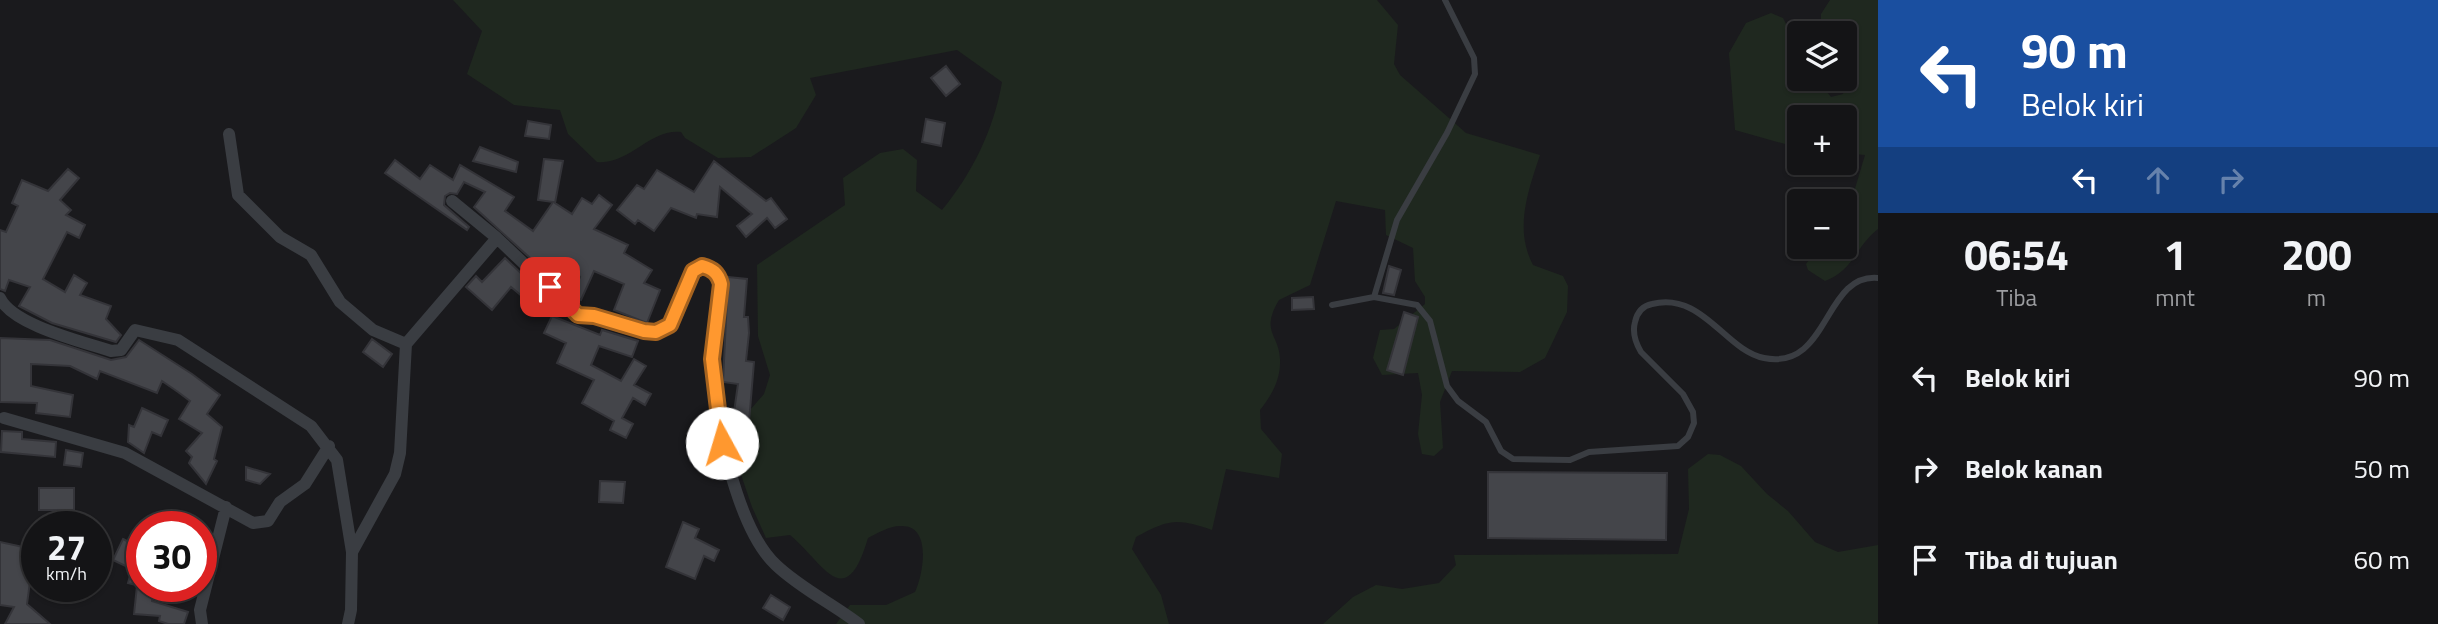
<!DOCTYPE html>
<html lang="id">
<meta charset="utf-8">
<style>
:root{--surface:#141416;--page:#1d1d1f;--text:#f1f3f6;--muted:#9d9ea1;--line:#333335}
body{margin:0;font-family:"Titillium Web",sans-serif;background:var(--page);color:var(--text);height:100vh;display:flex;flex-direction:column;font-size:26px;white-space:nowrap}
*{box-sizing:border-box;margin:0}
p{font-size:23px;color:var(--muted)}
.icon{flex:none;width:38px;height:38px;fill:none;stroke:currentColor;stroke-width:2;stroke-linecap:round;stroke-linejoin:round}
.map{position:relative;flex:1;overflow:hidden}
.panel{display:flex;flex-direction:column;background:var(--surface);width:560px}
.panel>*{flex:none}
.hud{background:#1a4fa0;color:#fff;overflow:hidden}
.buttons{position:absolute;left:1787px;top:21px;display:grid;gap:14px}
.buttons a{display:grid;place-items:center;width:70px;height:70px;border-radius:7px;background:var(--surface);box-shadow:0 2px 5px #0004,0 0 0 2px var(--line);font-size:35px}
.speed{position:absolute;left:21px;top:511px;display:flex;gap:14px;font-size:35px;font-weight:700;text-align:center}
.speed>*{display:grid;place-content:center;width:91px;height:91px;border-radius:50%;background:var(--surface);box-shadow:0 2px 5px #0004,0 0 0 2px var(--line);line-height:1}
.speed small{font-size:18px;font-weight:400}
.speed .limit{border:10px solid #d22;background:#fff;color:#111}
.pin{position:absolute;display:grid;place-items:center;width:60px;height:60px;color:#fff;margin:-30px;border-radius:14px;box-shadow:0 4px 10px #0006}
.me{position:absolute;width:77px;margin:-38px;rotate:354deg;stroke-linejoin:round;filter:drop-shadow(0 0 5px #0008)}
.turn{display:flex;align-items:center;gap:24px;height:147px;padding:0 28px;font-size:32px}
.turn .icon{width:91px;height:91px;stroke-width:2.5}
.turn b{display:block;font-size:49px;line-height:60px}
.lanes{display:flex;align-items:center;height:66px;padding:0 28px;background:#0003;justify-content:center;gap:35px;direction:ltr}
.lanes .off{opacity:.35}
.eta{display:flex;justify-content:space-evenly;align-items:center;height:119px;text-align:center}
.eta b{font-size:42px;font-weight:700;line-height:49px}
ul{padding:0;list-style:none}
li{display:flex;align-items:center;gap:21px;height:91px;padding:0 28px}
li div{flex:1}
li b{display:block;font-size:26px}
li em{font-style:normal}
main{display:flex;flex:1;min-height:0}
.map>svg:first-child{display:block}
.green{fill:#1f281f}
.building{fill:#44454a;stroke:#343439;stroke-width:2}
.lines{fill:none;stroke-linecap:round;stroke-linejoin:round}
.lane{stroke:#3a3d42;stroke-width:6}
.street{stroke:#3a3d42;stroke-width:12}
.route-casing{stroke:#a6631f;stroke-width:18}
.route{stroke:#ff982f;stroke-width:12}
</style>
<main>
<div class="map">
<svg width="1878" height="624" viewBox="0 0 1878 624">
<rect width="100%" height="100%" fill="#1a1a1d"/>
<path class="green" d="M453,0H1377L1398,25L1394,64L1400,75L1466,133L1540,155C1528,191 1514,229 1533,265L1563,276L1568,286L1567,312L1545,358L1520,372L1452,371L1440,402L1443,448L1434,456L1422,454L1418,434L1422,395L1418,373L1382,375L1373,358L1380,330L1394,329L1425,304V297L1415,281L1413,248L1386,235L1385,210L1336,201L1310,285L1279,300C1260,332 1279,334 1280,359C1281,379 1272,395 1260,410L1261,429L1282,454L1279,478L1226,469L1212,530C1177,518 1169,519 1136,537L1132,549L1161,595L1169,624H836L850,605H886L915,592C923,575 933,524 900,526C889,526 878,533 868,538C845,616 823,562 790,535L766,538L752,507L733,451L735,427L764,394L770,375L758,336L757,265L845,205L843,178L880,153L903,149L917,160L916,191L942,210C972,174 994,129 1002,82L957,50L810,78L816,95L796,128L751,157L718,158L685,138L681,132C649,129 630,165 597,162L568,134L560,110L514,105L467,74L482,31Z
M1830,0H1878V229C1855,247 1854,270 1825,281L1808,270L1806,264L1818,247H1844L1845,211L1851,202L1865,155L1845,153L1844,117H1799V148L1735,130L1729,53L1746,23L1771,13L1783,18L1799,49V79H1817L1831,97L1843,94L1846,82L1844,33H1821V14Z
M1708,454L1720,455L1741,466L1767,494L1788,511L1815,542L1838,552L1878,545V624H1323L1353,597L1376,585L1402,589L1439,583L1456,565L1454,555L1678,554L1689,509L1688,469Z"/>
<path class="building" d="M946,66L960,84L946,96L931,78Z
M926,119L945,123L941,146L922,142Z
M528,121L551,125L549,139L525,136Z
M480,147L518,162L516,172L473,161Z
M544,159L563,161L555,203L572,214L582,198L592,204L599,195L612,205L594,229L628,245L624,253L652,270L644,283L660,290L647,323L614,310L624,284L594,271L581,300L571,296L580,277L572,268L575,262L571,267L565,259L551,277L474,207L485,192L464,182L457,194L450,193L445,196L444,205L469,227L467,230L385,173L395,160L420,179L430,165L453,180L460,165L514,197L505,211L533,231L553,202L538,200Z
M714,161L766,201L771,198L787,219L775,228L767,218L746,237L737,226L752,214L720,187L717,217L697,214L696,218L671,208L654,231L638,220L635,224L617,210L637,185L644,189L657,170L694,192Z
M68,169L79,178L60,200L71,210L66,215L85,225L79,238L67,232L43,279L65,292L74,275L87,283L80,295L111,306L106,319L121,335L116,342L52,323L19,306L30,287L9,280L5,291L0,289V230L6,232L18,206L12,203L22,180L48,191Z
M505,258L545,296L535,307L511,287L492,310L466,287L476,276L482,282Z
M1389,266L1401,270L1394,295L1383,293Z
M728,277L747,279L744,317H748L749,333L746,361L754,362L748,434L731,433L738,384L723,382Z
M1313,297L1314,309L1292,310V298Z
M1404,312L1418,317L1403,375L1387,370Z
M552,316L600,335L602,330L638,341L632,357L599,346L591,365L621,381L634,359L646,366L634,385L651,394L645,405L633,398L622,418L633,424L626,438L610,430L614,421L582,403L594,380L557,363L566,343L544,333Z
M0,338L50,340L111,360L126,357L139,340L192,374L220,395L207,414L222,427L214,459L217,461L206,484L189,463L192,457L186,451L202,433L179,419L190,401L178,392L162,381L157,393L100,371L97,379L70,366L31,364V386L73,395L70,417L36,413L37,403L0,402Z
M372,339L392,354L383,367L363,352Z
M142,408L168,420L161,436L152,432L144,453L128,442L129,425L134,427Z
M2,431L22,432V439L56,442L55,457L1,452Z
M66,450L83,453L81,467L64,465Z
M246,467L270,474L260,484L246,480Z
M1488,472L1667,473L1666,540L1488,538Z
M600,481L625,482L623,503L599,502Z
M39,488H74V510H39Z
M683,522L699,529L695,538L719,550L714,561L704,556L695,579L666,567Z
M123,539L137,546L136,549L138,544L142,545V586H151L149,594L152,595V601L188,612L184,624H168L159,621L160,616L134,614L137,586H140L128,583L132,569L113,560Z
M0,542L37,550V576L31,574L27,604L50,624H5L14,607L0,605Z
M771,595L790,607L783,620L763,608Z"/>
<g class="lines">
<path class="lane" d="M1374,297L1397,220L1447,133L1475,74L1474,58L1445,0
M1332,305L1374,297L1417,305L1430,321L1447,386L1458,401L1486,422L1501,451L1513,459L1570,460L1589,452L1678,446L1688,437L1694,423L1693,412L1683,394L1641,352C1635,342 1632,333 1635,322C1637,313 1642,306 1652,304C1702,291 1726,351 1764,358C1830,371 1823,273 1878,278"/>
<path class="street" d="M229,134L238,195L280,237L311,255L340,302L373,330L406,344
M497,238L578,315C606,317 646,345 670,325L693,271L702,266L712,269L719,275C725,304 713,332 713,360C712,413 737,529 776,565C800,588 833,604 859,624
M0,298C13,325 81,341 111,351L121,350L135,330L178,340L311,426L337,460L352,552
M4,418L125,453L253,523L268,521L280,502L305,484L329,446
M202,624L200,610L226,507
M348,624L351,610L352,552L395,474L400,453L406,344L497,238L452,201"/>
</g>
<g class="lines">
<defs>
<path id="route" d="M550,287L578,315L594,316L644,331L656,332L670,325L693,271L702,266C713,269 718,273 721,284L712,359L722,443"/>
</defs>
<use href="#route" class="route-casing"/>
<use href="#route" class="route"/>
</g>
</svg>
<div class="buttons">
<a><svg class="icon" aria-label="layers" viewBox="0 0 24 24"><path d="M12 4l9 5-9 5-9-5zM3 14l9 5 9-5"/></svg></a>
<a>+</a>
<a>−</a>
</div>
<div class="speed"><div>27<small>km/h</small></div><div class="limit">30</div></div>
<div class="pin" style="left:550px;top:287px;background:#d93025"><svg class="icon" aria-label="arrive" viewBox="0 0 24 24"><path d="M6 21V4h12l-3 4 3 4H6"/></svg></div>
<svg class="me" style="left:722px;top:443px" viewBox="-20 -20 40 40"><circle r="19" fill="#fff"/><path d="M0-13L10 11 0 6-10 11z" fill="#ff982f"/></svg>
</div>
<section class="panel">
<div class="hud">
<div class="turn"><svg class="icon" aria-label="left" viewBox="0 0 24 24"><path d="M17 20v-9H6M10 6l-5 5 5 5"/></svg><div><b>90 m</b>Belok kiri</div></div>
<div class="lanes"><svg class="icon" aria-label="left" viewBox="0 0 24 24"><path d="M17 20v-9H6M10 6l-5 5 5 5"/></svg><svg class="icon off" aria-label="ahead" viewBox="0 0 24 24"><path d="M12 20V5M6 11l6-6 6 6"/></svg><svg class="icon off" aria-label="right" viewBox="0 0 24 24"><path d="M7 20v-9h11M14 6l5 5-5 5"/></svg></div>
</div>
<div class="eta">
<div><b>06:54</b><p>Tiba</p></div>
<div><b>1</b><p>mnt</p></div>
<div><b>200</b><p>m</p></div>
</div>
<ul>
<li><svg class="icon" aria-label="left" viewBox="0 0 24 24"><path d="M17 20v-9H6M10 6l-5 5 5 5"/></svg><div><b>Belok kiri</b></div><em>90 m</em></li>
<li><svg class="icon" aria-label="right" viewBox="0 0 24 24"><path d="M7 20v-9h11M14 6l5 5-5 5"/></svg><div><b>Belok kanan</b></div><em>50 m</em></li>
<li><svg class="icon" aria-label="arrive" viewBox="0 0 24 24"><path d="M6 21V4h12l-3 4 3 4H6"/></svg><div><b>Tiba di tujuan</b></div><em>60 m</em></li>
</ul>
</section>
</main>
